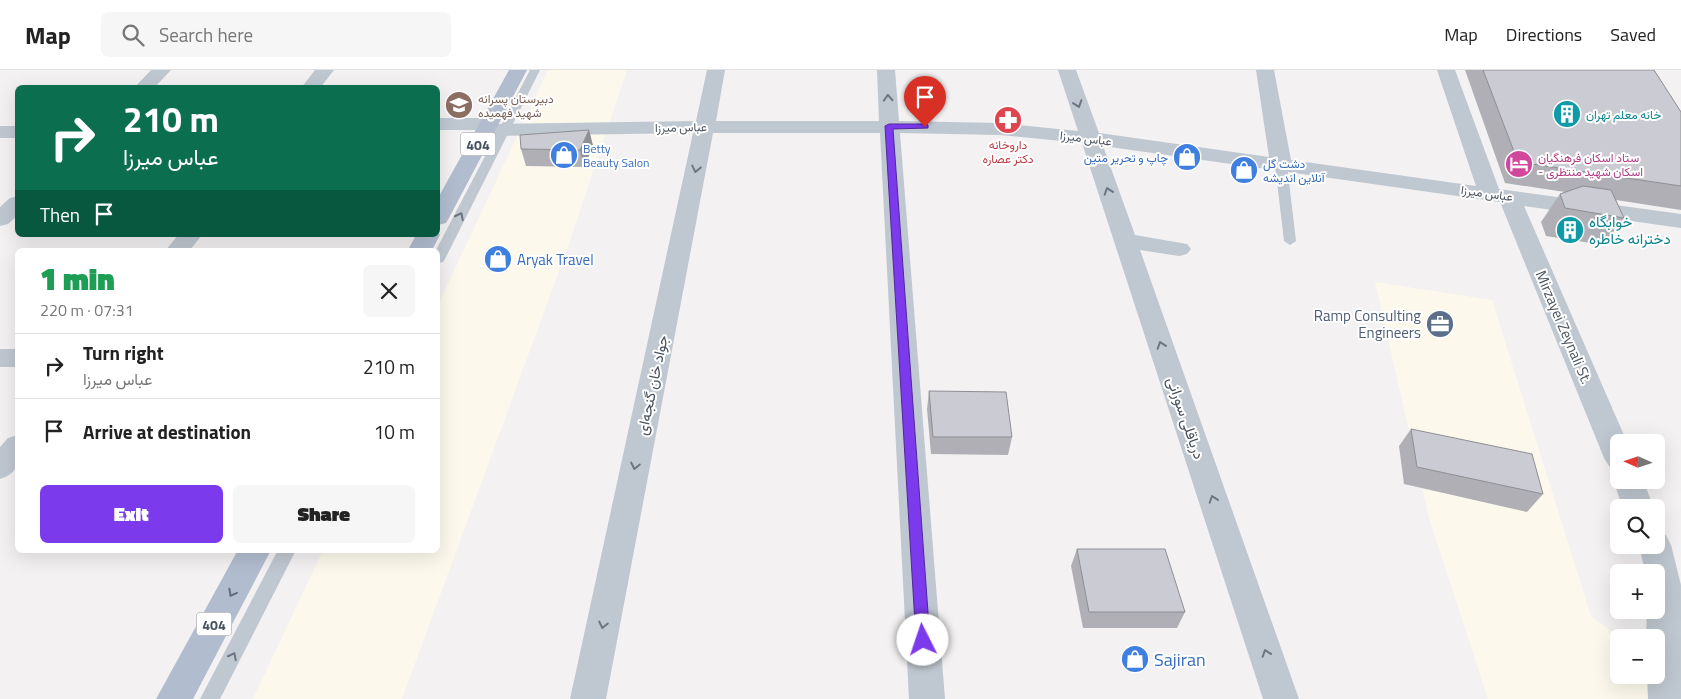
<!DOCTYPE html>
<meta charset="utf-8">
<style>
:root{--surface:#fff;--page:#f6f6f6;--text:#222;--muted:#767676;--line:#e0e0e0;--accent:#7c3aed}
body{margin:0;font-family:"Titillium Web",Vazirmatn,sans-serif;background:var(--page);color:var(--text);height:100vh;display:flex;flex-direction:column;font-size:19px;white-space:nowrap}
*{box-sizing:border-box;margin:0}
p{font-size:16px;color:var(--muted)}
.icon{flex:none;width:28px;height:28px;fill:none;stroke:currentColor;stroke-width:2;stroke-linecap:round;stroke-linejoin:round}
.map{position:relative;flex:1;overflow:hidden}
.sheet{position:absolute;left:15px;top:178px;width:425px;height:305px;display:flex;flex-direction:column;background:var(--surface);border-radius:8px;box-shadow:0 5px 20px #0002}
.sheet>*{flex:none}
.banner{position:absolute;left:15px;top:15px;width:425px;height:152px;border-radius:8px;box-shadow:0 5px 20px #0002;background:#0b6e4f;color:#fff;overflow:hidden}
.needle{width:32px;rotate:273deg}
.tools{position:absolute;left:1610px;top:364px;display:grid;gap:10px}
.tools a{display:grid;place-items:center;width:55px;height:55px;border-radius:8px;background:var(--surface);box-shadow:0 5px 20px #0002;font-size:25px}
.pin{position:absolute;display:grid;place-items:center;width:42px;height:42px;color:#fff;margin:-51px -21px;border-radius:50% 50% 50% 0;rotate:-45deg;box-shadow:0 0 5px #0007}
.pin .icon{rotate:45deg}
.me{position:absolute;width:55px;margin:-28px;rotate:356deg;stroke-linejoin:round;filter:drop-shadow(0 0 4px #0008)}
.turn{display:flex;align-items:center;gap:18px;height:105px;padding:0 25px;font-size:22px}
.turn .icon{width:65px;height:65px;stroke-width:2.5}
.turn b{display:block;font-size:35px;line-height:42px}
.then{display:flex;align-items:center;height:48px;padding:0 25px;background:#0003;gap:10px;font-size:19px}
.round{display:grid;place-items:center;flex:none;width:52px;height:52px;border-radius:8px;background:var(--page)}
.head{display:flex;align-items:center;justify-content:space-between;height:85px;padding:0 25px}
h1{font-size:30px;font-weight:800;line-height:38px;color:#1e9e55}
.primary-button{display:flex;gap:10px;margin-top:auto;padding:10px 25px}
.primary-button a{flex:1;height:58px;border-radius:8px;background:var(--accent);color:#fff;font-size:20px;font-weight:800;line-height:58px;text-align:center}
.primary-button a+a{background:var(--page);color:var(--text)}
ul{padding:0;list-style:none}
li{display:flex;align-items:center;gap:15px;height:65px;padding:0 25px;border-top:1px solid var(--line)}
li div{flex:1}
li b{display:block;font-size:19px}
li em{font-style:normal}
header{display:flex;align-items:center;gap:30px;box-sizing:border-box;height:70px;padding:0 25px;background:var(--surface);border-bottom:1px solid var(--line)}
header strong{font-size:24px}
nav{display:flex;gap:28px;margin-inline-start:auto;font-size:18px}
.search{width:350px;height:45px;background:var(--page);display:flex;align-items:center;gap:12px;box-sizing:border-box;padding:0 18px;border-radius:8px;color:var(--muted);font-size:19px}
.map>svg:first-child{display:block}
.commercial{fill:#fcf9ec}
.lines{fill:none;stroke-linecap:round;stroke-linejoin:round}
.lane{fill:#bfc7d0;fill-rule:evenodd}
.street{fill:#bfc7d0;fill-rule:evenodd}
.primary{fill:#b1bdcf;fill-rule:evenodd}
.wall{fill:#afafb5}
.shaded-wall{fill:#8e8f94}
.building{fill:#cbccd3;stroke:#8e8f94}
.oneway{stroke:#6c7581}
.oneway2{stroke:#636d7b}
.route{fill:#7c3aed;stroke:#51269a}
.labels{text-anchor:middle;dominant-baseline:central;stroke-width:4;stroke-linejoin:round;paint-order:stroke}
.far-education-label{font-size:12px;fill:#785e54;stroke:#fff;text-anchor:start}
.far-culture-label{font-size:12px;fill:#0d838f;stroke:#fff;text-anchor:start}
.far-street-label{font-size:12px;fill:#49525f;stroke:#fff}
.far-health-label{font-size:12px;fill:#be3a42;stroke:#fff}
.far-shop-label{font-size:12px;fill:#366cbe;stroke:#fff;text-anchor:start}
.far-hotel-label{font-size:12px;fill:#b23c85;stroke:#fff;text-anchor:start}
.shield{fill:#fff;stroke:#80868f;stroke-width:1}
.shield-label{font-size:14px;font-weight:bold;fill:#49525f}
.culture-label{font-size:15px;fill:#0d838f;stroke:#fff;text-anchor:start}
.shop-label{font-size:15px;fill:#366cbe;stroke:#fff;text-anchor:start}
.service-label{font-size:15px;fill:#4e5e75;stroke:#fff;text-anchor:end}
.street-label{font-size:15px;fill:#49525f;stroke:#fff}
.near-shop-label{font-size:18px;fill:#366cbe;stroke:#fff;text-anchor:start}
</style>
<header>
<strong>Map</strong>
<div class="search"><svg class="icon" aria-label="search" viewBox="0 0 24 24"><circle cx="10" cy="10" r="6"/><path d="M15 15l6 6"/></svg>Search here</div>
<nav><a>Map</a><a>Directions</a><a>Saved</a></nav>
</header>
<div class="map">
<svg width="1681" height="629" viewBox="0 0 1681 629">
<rect width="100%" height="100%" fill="#f3f1f1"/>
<path class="commercial" d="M548,0H627L566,182L402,629H253L323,480H438V235Z
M1375,212L1492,230L1591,546L1619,567V605H1656L1681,629H1488L1429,448Z"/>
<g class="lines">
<path class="lane" d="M530,0H540L445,189L443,192L438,193L436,180Z
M1281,92L1287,95L1296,171L1290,175L1284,171L1275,95Z
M278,480H296L220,629H200Z"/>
<path class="street" d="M151,0H171L154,18H134Z
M315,0H334L320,18H301Z
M707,0H725L716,51H879L877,0H895L899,51L1000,53L1078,61L1058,0H1076L1099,63L1269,87L1256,0H1274L1291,90L1476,116L1437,0H1455L1499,119L1681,144V158L1524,136L1627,372H1619V399L1609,396L1604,388L1500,132L1103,76L1135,165L1187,174L1191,179L1187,184L1179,186L1140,180L1299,629H1263L1082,73L1000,65L900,63L945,629H909L880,63H713L606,629H570L693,63L485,66L478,64L475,60H438V48H489L496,50L499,54L696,51Z
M0,56H18V68H0Z
M18,126V145L8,154L0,156V137L10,128Z
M178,165H202L190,180H166Z
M0,279H18V297H0Z
M18,365C18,386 24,401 0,409V377L8,368Z
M1619,401V410H1643L1654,438H1623L1613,410Z
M1656,462L1666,465L1671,475L1681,515V629H1648L1647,605H1656V568H1646L1647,540H1656V502H1645L1639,475H1656Z"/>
<path class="primary" d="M509,0H527L449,148L446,153L438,155V128Z
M438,162L440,165L432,180H408L416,165H438Z
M238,480H271L193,629H156Z"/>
</g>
<path class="wall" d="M1465,0H1654L1681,42V140L1616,130L1624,148L1603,175L1546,166L1541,152L1560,124L1565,122L1505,113Z
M589,60L593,76L584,97L526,96L521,79Z
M929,321L1012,367L1008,385L931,384L927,339Z
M1411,359L1543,424L1527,442L1404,414L1399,376Z
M1077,479L1185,542L1177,558H1083L1071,496Z"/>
<path class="shaded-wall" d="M589,60L593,76L584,97L580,80Z"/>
<path class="building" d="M1483,0H1654L1681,42V116L1518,92Z
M589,60L580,80L521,79L520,65Z
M1583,116L1611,120L1624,148L1565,138L1560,124Z
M929,321L1006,322L1012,367H933Z
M1411,359L1532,384L1543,424L1417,397Z
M1077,479H1165L1185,542H1089Z"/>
<defs><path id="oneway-chevron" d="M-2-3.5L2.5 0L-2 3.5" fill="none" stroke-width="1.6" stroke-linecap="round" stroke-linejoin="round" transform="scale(1.25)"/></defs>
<g class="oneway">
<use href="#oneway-chevron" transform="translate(888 28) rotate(-93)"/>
<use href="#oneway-chevron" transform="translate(1078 34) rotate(71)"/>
<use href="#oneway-chevron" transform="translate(696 99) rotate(102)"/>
<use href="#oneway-chevron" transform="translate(1108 121) rotate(-109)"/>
<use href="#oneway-chevron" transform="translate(460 146) rotate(-63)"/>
<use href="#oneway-chevron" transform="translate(1161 275) rotate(-109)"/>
<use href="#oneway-chevron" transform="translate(635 396) rotate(102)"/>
<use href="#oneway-chevron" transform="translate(1213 429) rotate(-109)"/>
<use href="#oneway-chevron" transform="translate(603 555) rotate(102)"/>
<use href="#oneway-chevron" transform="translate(1266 583) rotate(-109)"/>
<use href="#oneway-chevron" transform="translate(233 586) rotate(-63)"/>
</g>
<use class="oneway2" href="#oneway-chevron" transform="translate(232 523) rotate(119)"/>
<path class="route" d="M925,54L928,55V58L893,59L930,570L928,574L923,576L918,574L916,570L885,56L889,54Z"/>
<defs>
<symbol id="school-disc" viewBox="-11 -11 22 22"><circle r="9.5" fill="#8d6e63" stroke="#fff"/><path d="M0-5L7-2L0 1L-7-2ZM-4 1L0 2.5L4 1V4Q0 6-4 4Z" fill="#fff"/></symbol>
<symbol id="building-disc" viewBox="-11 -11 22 22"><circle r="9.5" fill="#0f9aa8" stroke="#fff"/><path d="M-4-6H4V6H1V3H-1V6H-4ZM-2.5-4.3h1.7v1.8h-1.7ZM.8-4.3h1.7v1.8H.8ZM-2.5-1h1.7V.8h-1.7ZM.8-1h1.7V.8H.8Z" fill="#fff"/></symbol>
<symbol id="pharmacy-disc" viewBox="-11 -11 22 22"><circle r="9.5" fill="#e0444e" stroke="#fff"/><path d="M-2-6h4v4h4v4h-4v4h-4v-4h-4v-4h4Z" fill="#fff"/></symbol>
<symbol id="shop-disc" viewBox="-11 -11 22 22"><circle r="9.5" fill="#3f7fe0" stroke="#fff"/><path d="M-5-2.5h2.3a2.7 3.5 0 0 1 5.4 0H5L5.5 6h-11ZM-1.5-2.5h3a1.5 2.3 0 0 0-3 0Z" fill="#fff"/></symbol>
<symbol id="hotel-disc" viewBox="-11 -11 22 22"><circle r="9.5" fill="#d1479c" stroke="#fff"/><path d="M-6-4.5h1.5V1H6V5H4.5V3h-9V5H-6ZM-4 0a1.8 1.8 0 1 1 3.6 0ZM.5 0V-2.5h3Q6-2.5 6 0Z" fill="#fff"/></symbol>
<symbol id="office-disc" viewBox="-11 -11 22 22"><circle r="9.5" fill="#5c6f8a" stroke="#fff"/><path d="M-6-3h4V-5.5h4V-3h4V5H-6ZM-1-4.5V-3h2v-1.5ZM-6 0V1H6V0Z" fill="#fff"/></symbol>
</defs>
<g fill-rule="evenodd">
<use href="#school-disc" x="443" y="19" width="32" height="32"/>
<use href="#building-disc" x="1551" y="28" width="32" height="32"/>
<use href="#pharmacy-disc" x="992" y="34" width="32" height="32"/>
<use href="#shop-disc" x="548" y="69" width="32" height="32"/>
<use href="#shop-disc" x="1171" y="71" width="32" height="32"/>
<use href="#hotel-disc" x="1503" y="78" width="32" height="32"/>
<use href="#shop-disc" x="1228" y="84" width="32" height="32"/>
<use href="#building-disc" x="1554" y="144" width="32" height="32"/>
<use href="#shop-disc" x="482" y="173" width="32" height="32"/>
<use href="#office-disc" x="1424" y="238" width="32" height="32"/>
<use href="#shop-disc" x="1119" y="573" width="32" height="32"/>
</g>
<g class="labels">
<g class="far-education-label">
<text x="478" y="28">دبیرستان پسرانه<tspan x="478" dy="14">شهید فهمیده</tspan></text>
</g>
<g class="far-culture-label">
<text x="1586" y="44">خانه معلم تهران</text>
</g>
<g class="far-street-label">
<text transform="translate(681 57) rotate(-1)">عباس میرزا</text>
<text transform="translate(1086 68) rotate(7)">عباس میرزا</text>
<text transform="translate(1487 123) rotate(8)">عباس میرزا</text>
</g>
<g class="far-health-label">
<text x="1008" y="74">داروخانه<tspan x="1008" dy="14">دکتر عصاره</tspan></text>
</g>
<g class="far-shop-label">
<text x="583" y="78">Betty<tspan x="583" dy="14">Beauty Salon</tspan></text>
<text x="1168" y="87" text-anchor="end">چاپ و تحریر متین</text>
<text x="1263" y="93">دشت گل<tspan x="1263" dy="14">آنلاین اندیشه</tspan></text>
</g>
<g class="far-hotel-label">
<text x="1538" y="87">ستاد اسکان فرهنگیان<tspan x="1538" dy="14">- اسکان شهید منتظری</tspan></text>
</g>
<g class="shield">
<rect x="460.5" y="62.5" width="35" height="23" rx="4"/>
<rect x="196.5" y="542.5" width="35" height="23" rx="4"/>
</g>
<g class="shield-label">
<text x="478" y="74">404</text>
<text x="214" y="554">404</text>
</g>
<g class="culture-label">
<text x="1589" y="151">خوابگاه<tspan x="1589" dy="17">دخترانه خاطره</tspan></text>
</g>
<g class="shop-label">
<text x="517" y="189">Aryak Travel</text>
</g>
<g class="service-label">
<text x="1421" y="245">Ramp Consulting<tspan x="1421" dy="17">Engineers</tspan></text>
</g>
<g class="street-label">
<text transform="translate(1564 257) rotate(67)">Mirzayei Zeynali St.</text>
<text transform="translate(652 315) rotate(-78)">جواد خان گنجه‌ای</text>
<text transform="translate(1186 348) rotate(71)">دریاقلی سورانی</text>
</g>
<g class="near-shop-label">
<text x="1154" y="589">Sajiran</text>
</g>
</g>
</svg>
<div class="tools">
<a><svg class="needle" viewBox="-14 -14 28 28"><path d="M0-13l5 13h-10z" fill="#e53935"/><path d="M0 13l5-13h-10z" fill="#767676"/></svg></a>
<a><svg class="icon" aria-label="search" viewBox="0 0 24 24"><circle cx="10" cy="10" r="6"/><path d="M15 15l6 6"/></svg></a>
<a>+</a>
<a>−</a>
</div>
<div class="pin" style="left:925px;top:57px;background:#d93025"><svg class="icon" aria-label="arrive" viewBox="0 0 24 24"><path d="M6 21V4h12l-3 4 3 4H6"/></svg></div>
<svg class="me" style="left:923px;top:570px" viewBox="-20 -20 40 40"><circle r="19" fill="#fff"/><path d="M0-13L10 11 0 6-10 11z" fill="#7c3aed"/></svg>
<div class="banner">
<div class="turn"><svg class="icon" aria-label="right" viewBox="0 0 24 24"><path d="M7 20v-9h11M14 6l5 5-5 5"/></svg><div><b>210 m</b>عباس میرزا</div></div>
<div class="then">Then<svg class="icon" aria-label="arrive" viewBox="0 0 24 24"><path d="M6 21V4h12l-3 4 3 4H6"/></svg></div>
</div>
<section class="sheet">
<div class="head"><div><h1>1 min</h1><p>220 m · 07:31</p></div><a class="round"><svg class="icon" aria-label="close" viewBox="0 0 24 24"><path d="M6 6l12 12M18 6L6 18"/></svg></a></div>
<ul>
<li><svg class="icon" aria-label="right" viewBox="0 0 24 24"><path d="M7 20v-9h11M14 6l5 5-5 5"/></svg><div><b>Turn right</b><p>عباس میرزا</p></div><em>210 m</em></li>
<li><svg class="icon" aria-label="arrive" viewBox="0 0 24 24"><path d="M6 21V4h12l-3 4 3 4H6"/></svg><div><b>Arrive at destination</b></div><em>10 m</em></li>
</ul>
<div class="primary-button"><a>Exit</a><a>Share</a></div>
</section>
</div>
